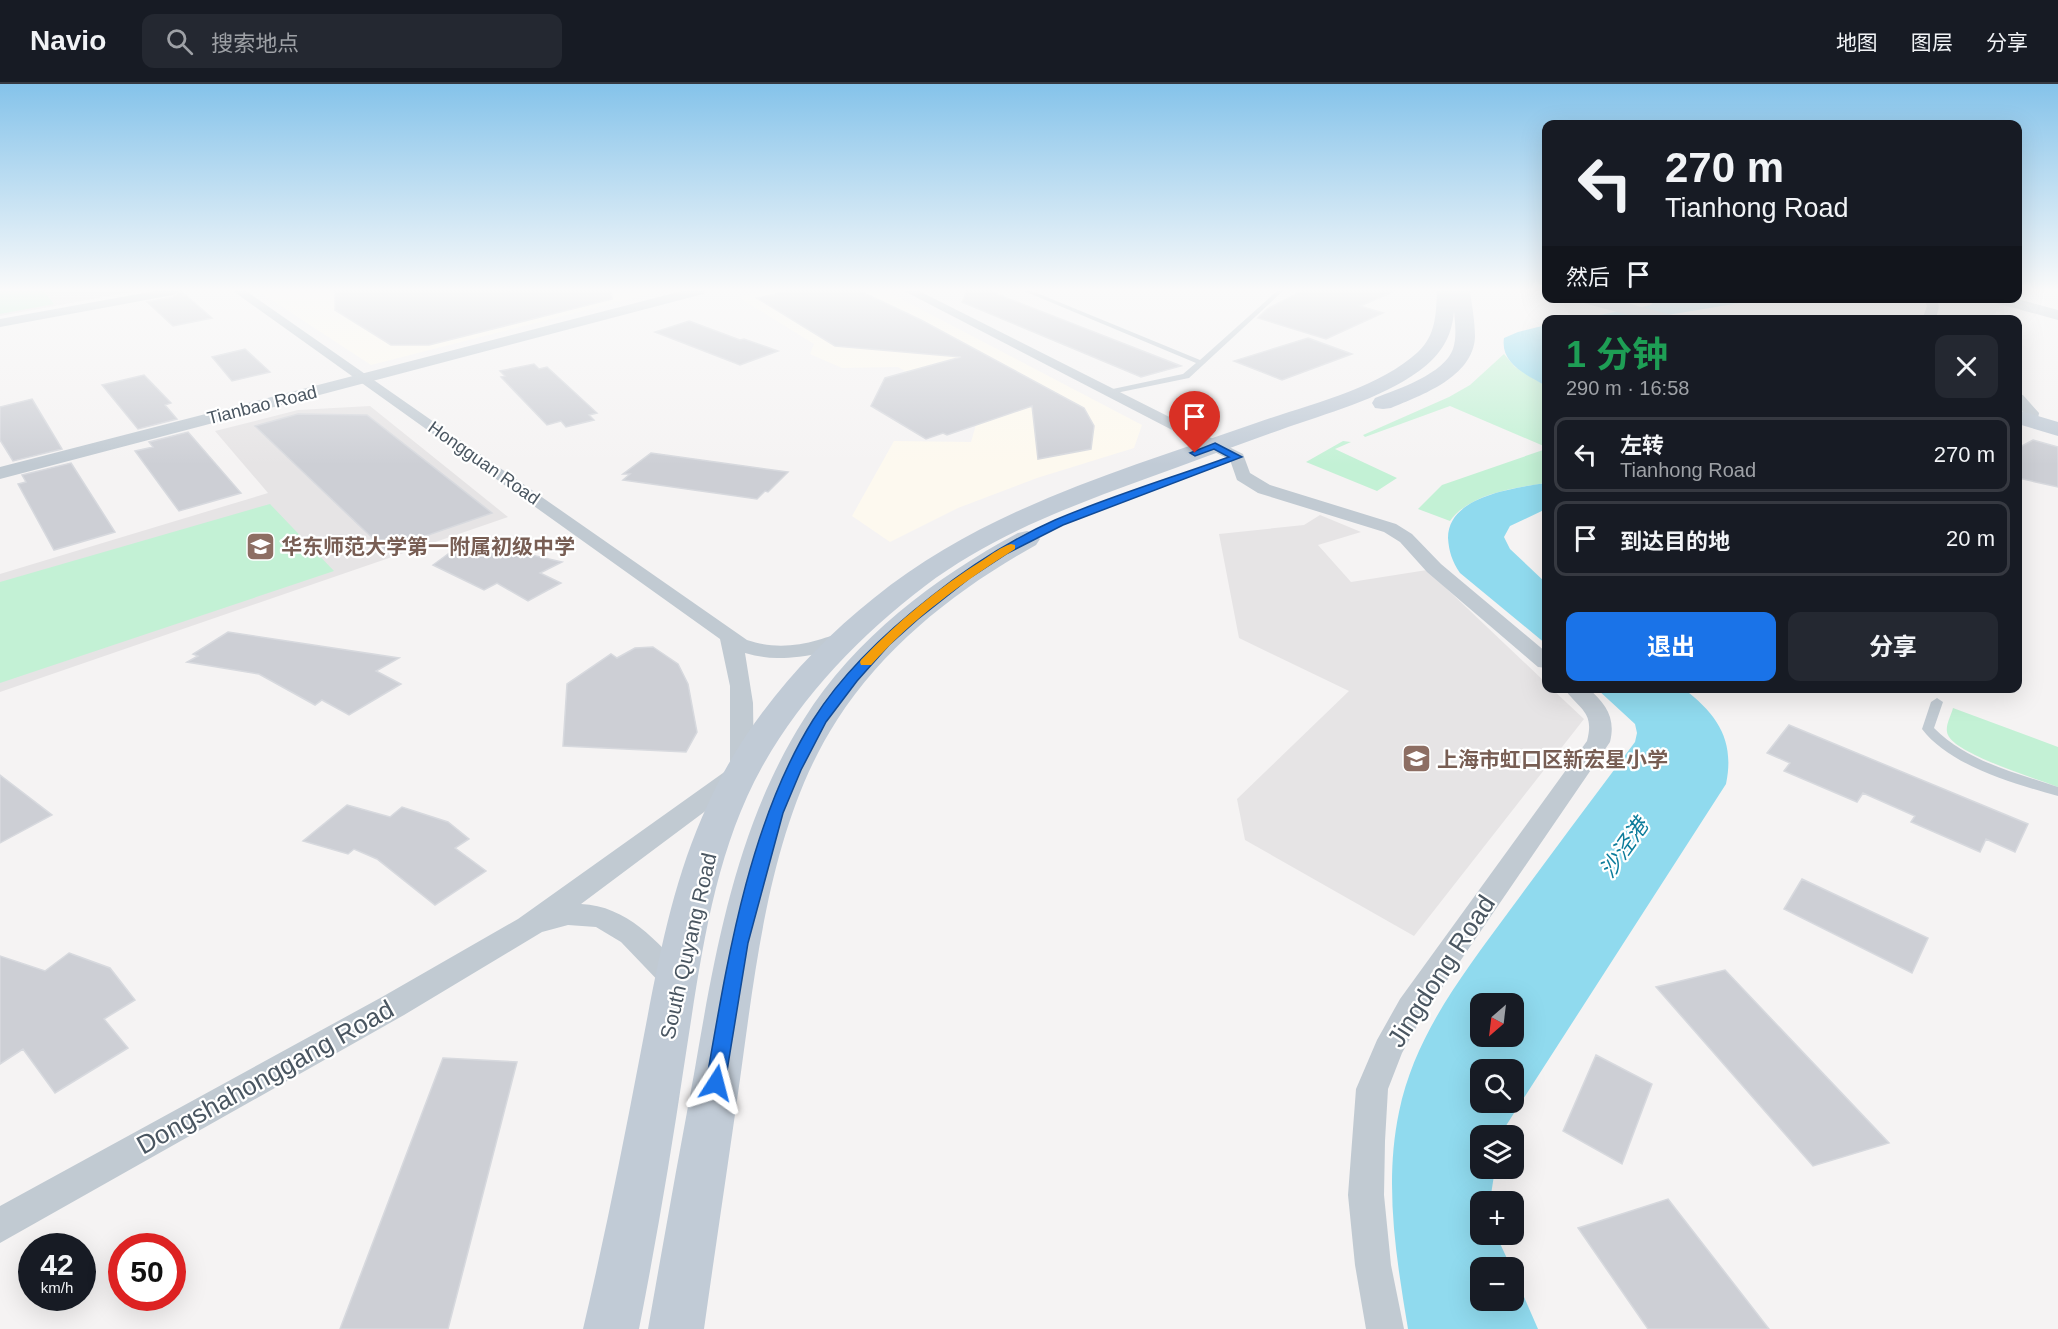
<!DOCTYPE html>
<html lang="zh">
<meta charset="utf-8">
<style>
:root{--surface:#171b24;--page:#242831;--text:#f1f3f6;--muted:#9ea1a6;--line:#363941;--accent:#1a73e8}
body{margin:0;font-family:Helvetica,"Noto Sans SC",sans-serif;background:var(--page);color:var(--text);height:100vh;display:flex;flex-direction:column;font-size:22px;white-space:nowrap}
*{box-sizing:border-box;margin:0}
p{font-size:20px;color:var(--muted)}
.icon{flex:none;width:33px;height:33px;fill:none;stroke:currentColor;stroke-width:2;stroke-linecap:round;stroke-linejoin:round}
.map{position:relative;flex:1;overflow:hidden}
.sheet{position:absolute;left:1542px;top:231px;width:480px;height:378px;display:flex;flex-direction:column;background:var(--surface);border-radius:12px;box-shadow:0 6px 24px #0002}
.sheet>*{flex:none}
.hud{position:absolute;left:1542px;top:36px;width:480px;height:183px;border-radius:12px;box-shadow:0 6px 24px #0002;background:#171b24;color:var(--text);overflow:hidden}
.needle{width:39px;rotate:208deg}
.fabs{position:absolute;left:1470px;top:909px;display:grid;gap:12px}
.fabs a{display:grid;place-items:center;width:54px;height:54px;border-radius:12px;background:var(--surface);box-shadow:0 6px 24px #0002;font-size:30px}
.speed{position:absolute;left:18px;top:1149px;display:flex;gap:12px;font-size:30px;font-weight:700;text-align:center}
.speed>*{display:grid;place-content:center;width:78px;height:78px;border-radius:50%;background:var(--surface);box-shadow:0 6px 24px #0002;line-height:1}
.speed small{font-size:15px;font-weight:400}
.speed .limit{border:9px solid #d22;background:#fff;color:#111}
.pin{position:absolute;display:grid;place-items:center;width:51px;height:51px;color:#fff;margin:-62px -26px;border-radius:50% 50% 50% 0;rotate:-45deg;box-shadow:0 0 6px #0007}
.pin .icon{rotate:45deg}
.me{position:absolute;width:66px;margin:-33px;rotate:9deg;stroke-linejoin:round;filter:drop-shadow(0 0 4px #0008)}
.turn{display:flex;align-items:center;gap:21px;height:126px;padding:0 24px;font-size:27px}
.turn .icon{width:78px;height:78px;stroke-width:2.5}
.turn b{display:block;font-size:42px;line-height:51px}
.then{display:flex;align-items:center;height:57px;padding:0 24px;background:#0003;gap:12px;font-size:22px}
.round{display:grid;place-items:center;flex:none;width:63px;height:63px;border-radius:12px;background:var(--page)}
.overview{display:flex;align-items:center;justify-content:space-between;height:102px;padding:0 24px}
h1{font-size:36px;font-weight:700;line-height:45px;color:#1e9e55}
.primary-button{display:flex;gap:12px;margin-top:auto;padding:12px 24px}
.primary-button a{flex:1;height:69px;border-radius:12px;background:var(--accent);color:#fff;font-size:24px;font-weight:700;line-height:69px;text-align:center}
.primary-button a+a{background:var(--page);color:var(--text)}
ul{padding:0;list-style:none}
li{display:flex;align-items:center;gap:18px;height:75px;margin:0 12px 9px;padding:0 12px;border:3px solid var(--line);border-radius:12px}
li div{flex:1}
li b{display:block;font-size:22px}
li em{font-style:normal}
header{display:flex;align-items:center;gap:36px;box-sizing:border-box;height:84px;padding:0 30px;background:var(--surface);border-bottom:2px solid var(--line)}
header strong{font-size:28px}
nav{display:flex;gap:33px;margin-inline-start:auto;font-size:21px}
.search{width:420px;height:54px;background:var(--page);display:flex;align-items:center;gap:15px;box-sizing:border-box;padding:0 21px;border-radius:12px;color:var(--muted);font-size:22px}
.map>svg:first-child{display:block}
.commercial{fill:#fdf9ef}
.education{fill:#e6e4e5}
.green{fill:#c3f1d5}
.water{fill:#90daee;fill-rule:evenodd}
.building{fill:#cdcfd5;stroke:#d7d9de;stroke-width:1.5}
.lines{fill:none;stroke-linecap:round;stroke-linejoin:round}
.service{fill:#c1cad2;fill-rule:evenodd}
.minor{fill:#c1cad2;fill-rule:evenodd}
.tertiary{fill:#c1cad2;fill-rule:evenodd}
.secondary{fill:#c1cbd6;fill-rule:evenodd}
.route{fill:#1a73e8;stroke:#114b97;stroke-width:1.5}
.slow{fill:#f59e0b}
.labels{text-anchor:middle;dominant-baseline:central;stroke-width:4.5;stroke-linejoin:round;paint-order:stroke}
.far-street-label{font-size:18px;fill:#4a5661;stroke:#fff}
.education-label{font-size:21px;font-weight:bold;fill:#785e54;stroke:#fff;text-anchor:start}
.street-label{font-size:21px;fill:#4a5661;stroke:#fff}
.water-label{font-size:22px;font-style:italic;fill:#0c7c9b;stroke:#fff}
.near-street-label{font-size:26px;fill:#4a5661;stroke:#fff}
</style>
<header>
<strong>Navio</strong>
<div class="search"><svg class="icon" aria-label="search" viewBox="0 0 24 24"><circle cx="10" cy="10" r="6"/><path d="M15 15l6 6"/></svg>搜索地点</div>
<nav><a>地图</a><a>图层</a><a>分享</a></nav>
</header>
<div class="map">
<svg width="2058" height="1245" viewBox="0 0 2058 1245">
<rect width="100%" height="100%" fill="#f5f3f3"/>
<path class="commercial" d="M258,207H661L371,281Z
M763,207H886L1142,341L1134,364L1037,394L958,424L890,458L852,432L894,357L971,358L979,330L898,283L842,284L810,270L814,260L738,213Z"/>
<path class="education" d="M0,207H136L0,232Z
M370,322L508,433L0,608V490L268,409L215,347L298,326Z
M1320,431L1361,448L1318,461L1351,498L1427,486L1546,599V604L1552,605L1584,635L1414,852L1245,756L1237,715L1349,607L1239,554L1219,450L1304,441Z"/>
<path class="green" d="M0,207H44L54,220L0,230Z
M1504,270L1515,283L1546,302V363L1450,322L1365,353L1363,351L1449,313L1470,301Z
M1343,357L1351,358L1335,365L1397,394L1377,407L1306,378Z
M1546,365V399C1515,404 1470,409 1450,437L1418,425L1442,401Z
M270,420L334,487L0,599V498Z
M1953,624L2058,663V703C2037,695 1956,670 1948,651C1944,643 1951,632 1953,624Z"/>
<path class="water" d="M1663,215H1764L1643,235L1574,236L1651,221L1654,217Z
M1546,241V302C1527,291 1500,280 1504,254L1518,248Z
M1546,399V425L1510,442L1504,453L1510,465L1546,499V560L1460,489C1452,477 1449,468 1448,454C1448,412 1514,404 1546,399Z
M1597,605H1684C1718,631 1735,657 1726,700L1500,1051L1480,1052V1084L1495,1085L1490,1117L1480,1118V1150L1496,1151L1511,1183L1480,1184V1216H1514V1190L1538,1245H1408C1396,1173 1384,1100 1399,1028C1415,950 1464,889 1510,826C1551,770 1593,714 1635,658L1637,649L1635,640ZM1480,920H1514V952H1480ZM1480,986H1514V1018H1480Z"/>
<path class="building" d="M181,207L212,234L173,242L147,218L173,213Z
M335,207H611L612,215L429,261H391L335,226Z
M789,207H860L921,236L1084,324L1094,342L1091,365L1038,375L1032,322L947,351L943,349L926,355L871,322L885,294L961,273L835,262L757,214Z
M967,207H989L1181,282L1141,293L962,218Z
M1302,207H1395L1360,222L1383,229L1326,255L1258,234L1267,225Z
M689,237L740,256L744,255L778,267L740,281L655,248Z
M1308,254L1352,270L1282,296L1234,277Z
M245,265L270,288L232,297L212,273Z
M534,280L539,285L547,283L597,329L589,331L594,336L566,343L561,337L547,341L501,293L505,292L500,287Z
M144,291L171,319L165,321L177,335L138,345L102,301Z
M32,315L62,365L13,377L0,356V323Z
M298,330L367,331L492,429L385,466L255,342Z
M188,348L241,409L179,427L135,367L153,363L149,358Z
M2033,356L2058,363V403L2018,394V364Z
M651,369L788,388L768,408L765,407L757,415L623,396L630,390H623Z
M71,379L115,448L54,466L18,400L26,398L22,391Z
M467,456L562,478L540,489L561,499L528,517L497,499L484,506L433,481Z
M228,548L399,574L376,587L401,600L349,631L322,616L315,621L259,590L187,578L198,572L193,570Z
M653,563L678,580L688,600L697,648L686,668L563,662L567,600L611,570L617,574L635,564Z
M1789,641L2028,740L2015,768L1986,755L1980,768L1911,738L1915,732L1863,709L1857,718L1784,687L1790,679L1767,669Z
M0,691L52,731L0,759Z
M347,721L390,733L402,723L448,738L469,755L455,764L486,787L435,821L377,775L354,765L348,770L303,757Z
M1802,795L1928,854L1912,889L1784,825Z
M69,869L110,884L135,916L104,935L128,964L55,1009L23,965L0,980V872L45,887Z
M1725,886L1889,1059L1813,1082L1656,903Z
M1596,971L1652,1000L1622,1080L1563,1047Z
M443,974L517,978L448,1245H340Z
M1668,1115L1769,1245H1648L1578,1144Z"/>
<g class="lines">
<path class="service" d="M1024,207H1032L1200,276L1277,207H1283L1189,294L1111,310L1107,308L1108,306L1183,290L1196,279Z
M1937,614L1943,618L1934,644C1968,678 2014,688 2058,703V712C2015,700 1950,682 1922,645L1931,618Z"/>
<path class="minor" d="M155,207H179L173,211L0,243V235Z
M233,207H246L747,556C770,564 794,563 818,556C830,553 842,546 854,550L857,554C848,567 794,575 777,574C766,574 756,572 745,569L753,619L754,687L751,693L581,820C627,822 657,857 686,889L691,897L686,905L676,909L666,905L621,858L596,843L568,841L542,848L404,931L0,1159V1122L382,913L518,835L730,684V602L720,555Z
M904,207H919L1243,370L1250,389L1270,401L1396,440L1412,450L1441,480L1546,568V584L1538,583L1427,488L1400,458L1384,448L1258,409L1237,396L1230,376Z
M1923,214H1936C1941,223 1938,227 1935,236H1922L1927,222Z
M2018,310L2023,311L2039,329L2037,340L2032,342L2024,337L2025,330L2018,322Z
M1564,604H1588C1606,620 1616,634 1610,658L1422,933L1402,969L1388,1005L1385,1057L1384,1111L1391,1181L1404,1245H1366L1355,1181L1348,1111L1356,1005L1377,956L1400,915L1587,657C1595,627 1579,626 1564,604Z"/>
<path class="tertiary" d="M682,207H705L703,210L0,395V383Z
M1987,214H2014L2058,226V236L1989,217Z"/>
<path class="secondary" d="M1437,207H1470C1472,222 1475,238 1475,253C1473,293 1422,311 1391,324L1383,325L1375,324L1372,319L1375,314C1398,305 1444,290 1453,265C1457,253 1455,239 1454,227C1452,253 1441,271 1419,287C1379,316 1327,329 1280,346C1235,362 1190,379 1145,395C1068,423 991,452 925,502C860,551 802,612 762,683C712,773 700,881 684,982C671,1070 656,1158 639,1245H583C604,1156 622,1066 639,977C656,890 670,801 708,720C744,640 806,568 874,514C985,424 1123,386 1256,339C1307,321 1378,305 1418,268C1436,251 1436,230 1437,207Z
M1578,214H1608L1676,232L1678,236H1646L1580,218Z
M2018,326L2058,338V352L2018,340Z
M1027,447L1036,449L1040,455L1036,461C959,504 886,560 837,636C772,736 757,872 741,988C729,1074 716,1159 704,1245H648C663,1160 678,1075 694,990C715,868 736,742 804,635C855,554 934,494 1018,449Z"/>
</g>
<linearGradient id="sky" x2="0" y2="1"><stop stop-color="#85c3ea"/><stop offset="0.54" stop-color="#fafafa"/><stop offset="1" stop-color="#fafafa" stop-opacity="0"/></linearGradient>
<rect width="2058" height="381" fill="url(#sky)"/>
<path class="route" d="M1215,359L1242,373L1063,441L1006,470L971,493L918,535L889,561L857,597L826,638L801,686L783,729L748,859L725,999L723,1005L716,1007L709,1005L706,999C727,879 748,740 813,636C843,588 887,547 932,512C970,482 1010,456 1055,436C1111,412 1171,394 1229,373L1214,365L1195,372L1190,369Z"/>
<path class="slow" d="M1011,460L1015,461V465C963,498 912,535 871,581H861L860,578L861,576C897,538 939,503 983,476C992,470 1001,463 1011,460Z"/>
<defs>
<symbol id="school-square" viewBox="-11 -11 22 22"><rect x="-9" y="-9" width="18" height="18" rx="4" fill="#8d6e63" stroke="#fff"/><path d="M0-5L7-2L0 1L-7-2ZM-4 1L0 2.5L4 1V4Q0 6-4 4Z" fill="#fff"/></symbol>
</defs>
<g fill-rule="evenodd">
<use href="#school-square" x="244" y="446" width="33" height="33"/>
<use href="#school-square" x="1400" y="658" width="33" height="33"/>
</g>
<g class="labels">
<g class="far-street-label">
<text transform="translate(262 321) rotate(-14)">Tianbao Road</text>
<text transform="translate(484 379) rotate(35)">Hongguan Road</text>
</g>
<g class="education-label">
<text x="281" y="462">华东师范大学第一附属初级中学</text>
<text x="1437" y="675">上海市虹口区新宏星小学</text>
</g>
<g class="street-label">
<text transform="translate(688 862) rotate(-77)">South Quyang Road</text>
</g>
<g class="water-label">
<text transform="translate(1624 764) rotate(-55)">沙泾港</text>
</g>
<g class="near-street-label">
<text transform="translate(1441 887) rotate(-57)">Jingdong Road</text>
<text transform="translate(265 993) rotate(-29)">Dongshahonggang Road</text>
</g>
</g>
</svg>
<div class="fabs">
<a><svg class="needle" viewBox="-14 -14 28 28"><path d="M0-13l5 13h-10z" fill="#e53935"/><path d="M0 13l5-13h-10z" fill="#9ea1a6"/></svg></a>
<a><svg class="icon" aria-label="search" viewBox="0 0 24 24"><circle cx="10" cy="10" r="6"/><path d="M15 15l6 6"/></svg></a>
<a><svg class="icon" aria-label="layers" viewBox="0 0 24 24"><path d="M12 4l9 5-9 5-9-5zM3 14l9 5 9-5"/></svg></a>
<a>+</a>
<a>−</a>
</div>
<div class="speed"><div>42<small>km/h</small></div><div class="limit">50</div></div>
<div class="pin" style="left:1195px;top:369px;background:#d93025"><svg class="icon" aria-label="arrive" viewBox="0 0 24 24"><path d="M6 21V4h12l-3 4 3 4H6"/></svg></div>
<svg class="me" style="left:716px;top:999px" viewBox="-20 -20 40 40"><path d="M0-17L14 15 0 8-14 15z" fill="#1a73e8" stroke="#fff" stroke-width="4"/></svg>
<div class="hud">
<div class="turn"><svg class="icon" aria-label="left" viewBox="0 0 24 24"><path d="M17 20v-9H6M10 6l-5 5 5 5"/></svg><div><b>270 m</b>Tianhong Road</div></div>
<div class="then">然后<svg class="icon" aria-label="arrive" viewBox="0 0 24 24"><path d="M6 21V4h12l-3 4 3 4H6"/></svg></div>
</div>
<section class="sheet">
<div class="overview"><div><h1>1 分钟</h1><p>290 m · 16:58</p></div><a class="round"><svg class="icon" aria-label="close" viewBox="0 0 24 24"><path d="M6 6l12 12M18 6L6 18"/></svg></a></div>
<ul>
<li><svg class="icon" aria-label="left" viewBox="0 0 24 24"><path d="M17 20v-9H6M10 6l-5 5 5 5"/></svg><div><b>左转</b><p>Tianhong Road</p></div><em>270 m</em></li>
<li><svg class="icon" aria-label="arrive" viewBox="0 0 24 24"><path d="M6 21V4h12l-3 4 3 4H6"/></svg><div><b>到达目的地</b></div><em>20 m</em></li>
</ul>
<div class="primary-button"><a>退出</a><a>分享</a></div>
</section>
</div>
